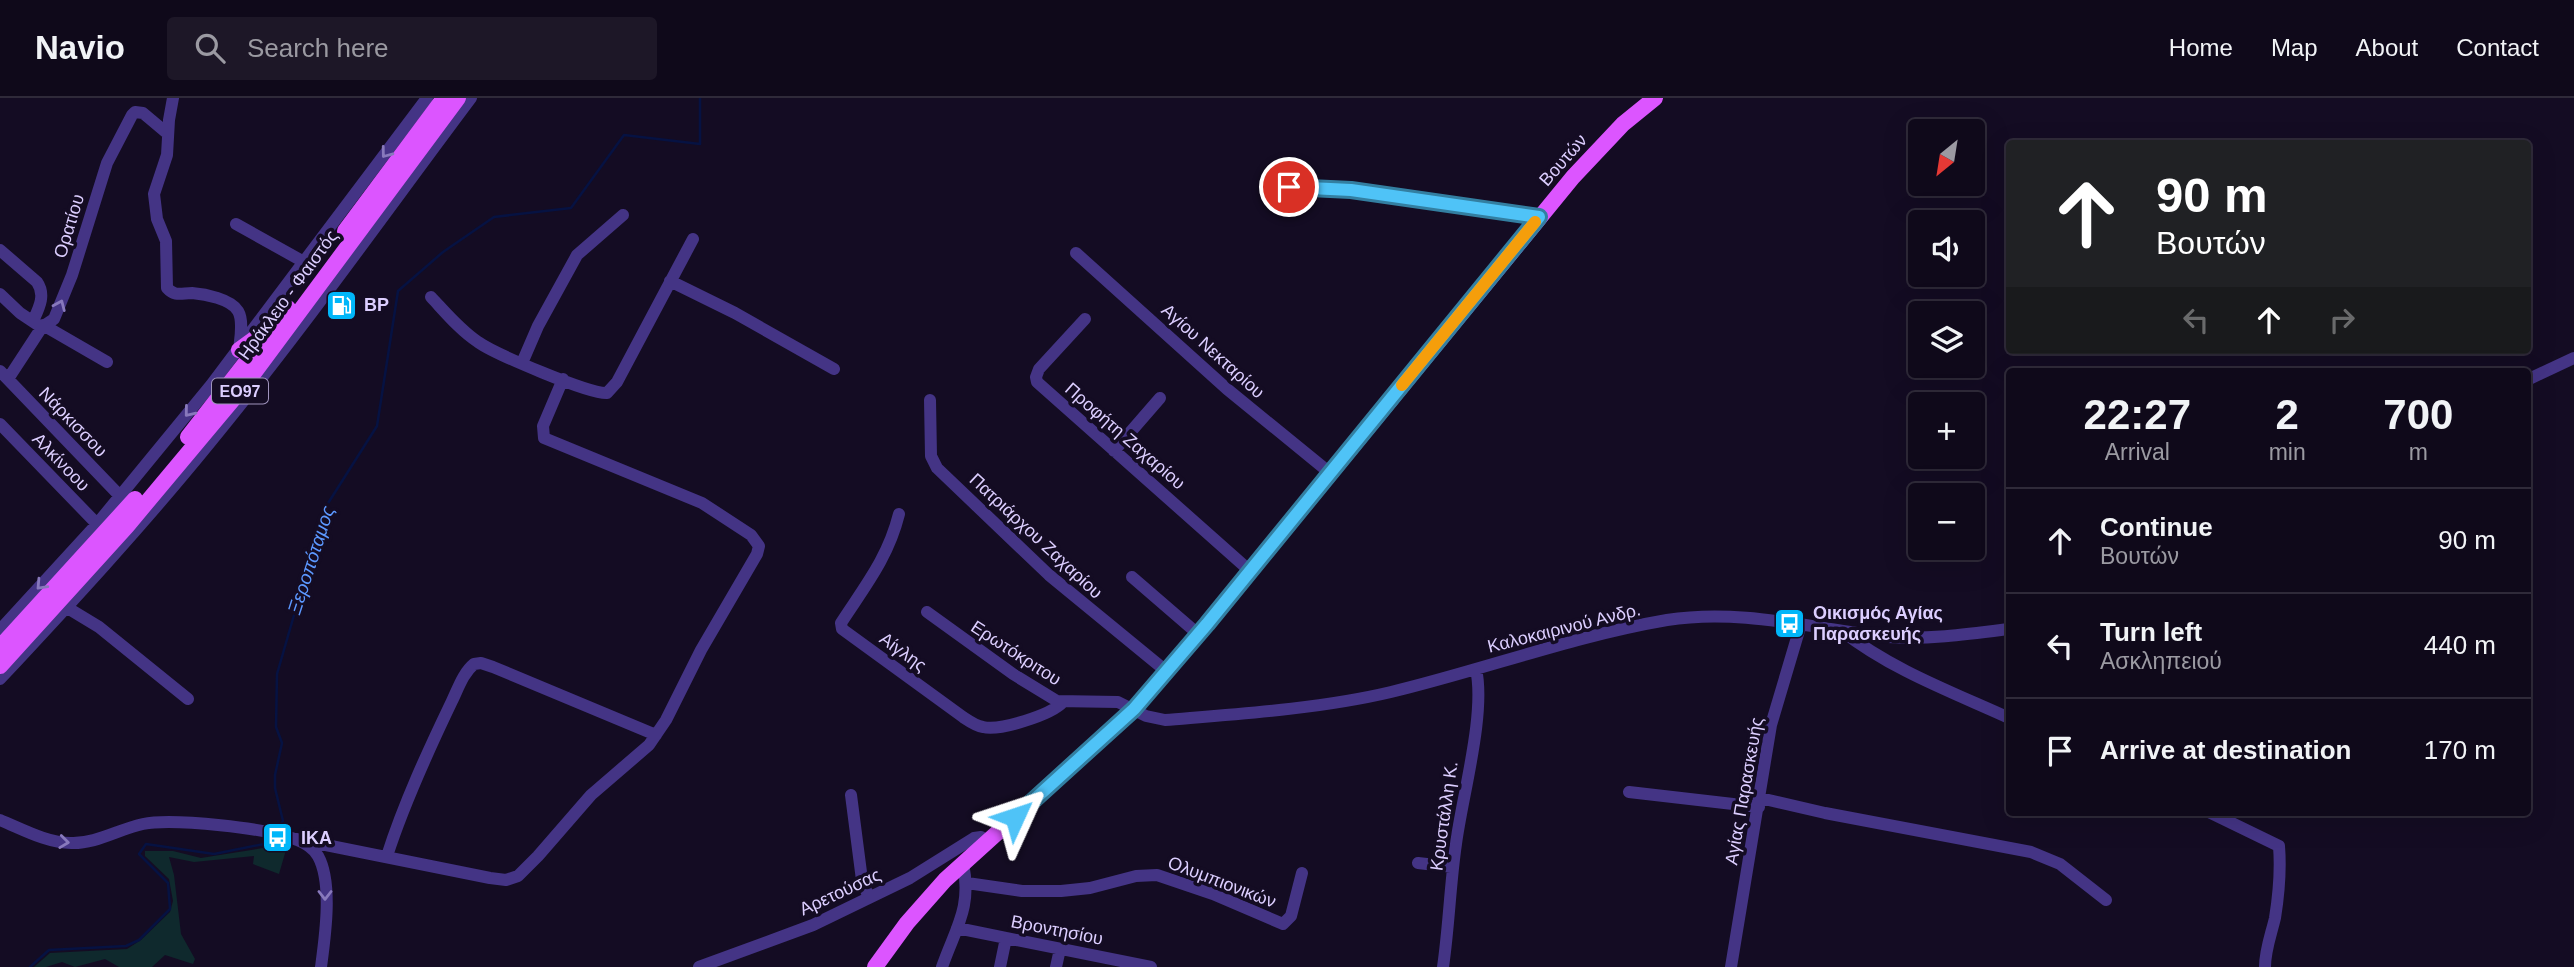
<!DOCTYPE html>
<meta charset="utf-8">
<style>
:root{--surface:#0f091a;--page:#1d1727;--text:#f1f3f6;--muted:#9b9aa2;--line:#2f2a39}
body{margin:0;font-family:Helvetica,sans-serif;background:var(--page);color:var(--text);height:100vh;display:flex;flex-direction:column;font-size:26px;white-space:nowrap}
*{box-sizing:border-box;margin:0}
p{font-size:23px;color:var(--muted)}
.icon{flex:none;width:38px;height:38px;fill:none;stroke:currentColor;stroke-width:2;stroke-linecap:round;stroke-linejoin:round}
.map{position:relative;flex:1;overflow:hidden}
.sheet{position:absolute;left:2006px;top:270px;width:525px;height:448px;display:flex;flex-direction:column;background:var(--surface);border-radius:7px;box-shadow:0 7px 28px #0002,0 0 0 2px var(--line)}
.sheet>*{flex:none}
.banner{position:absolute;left:2006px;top:42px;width:525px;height:214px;border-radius:7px;box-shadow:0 7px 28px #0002,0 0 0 2px var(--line);background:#202124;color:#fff;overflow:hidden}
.needle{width:46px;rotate:210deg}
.tools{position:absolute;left:1908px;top:21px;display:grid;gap:14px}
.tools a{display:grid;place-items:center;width:77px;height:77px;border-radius:7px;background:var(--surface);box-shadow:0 7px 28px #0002,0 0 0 2px var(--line);font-size:35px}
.pin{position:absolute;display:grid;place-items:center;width:60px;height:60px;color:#fff;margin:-30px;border:4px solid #fff;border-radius:50%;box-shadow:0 2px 7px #0007}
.me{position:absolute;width:77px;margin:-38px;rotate:48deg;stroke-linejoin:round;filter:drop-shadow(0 0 5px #0008)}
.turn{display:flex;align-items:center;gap:24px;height:147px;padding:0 35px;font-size:32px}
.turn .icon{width:91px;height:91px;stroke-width:2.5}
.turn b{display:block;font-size:49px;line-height:60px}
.lanes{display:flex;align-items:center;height:66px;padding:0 35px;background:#0003;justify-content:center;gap:35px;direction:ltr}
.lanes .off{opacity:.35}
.eta{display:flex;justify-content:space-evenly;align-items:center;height:119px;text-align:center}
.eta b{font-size:42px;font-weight:800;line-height:49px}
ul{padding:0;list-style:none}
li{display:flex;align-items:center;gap:21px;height:105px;padding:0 35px;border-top:2px solid var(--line)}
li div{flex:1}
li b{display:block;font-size:26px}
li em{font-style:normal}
header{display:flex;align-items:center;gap:42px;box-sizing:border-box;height:98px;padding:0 35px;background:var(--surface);border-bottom:2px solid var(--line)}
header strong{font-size:33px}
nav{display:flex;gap:38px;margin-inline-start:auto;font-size:24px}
.search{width:490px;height:63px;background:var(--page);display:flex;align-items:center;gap:18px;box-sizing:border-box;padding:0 24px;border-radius:7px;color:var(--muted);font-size:26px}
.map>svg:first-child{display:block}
.green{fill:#0f292d}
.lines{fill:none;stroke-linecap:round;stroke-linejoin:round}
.stream{stroke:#061242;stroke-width:2.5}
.minor{stroke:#443485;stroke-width:12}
.major{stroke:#dc55ff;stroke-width:16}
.oneway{stroke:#8879bc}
.route-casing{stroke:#337fa1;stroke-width:18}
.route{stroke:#4fc3f7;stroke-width:12}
.slow{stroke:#f59e0b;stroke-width:12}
.labels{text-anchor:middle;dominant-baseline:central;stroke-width:7;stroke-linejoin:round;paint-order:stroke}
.shield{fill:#140c23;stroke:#a094bd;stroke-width:2}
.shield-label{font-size:16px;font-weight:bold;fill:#dcceff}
.street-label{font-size:18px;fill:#dcceff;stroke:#140c23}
.poi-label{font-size:18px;font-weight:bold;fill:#dcceff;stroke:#140c23;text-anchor:start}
.water-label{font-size:19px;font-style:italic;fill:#5c98ff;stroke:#140c23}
</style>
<header>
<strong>Navio</strong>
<div class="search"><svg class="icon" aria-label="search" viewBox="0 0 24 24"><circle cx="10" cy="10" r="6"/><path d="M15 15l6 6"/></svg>Search here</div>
<nav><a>Home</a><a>Map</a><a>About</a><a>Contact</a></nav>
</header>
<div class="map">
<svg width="2574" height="869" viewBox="0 0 2574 869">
<rect width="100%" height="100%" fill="#140c23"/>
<path class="green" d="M274,740L288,745L279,776L253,766L254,758L194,764L169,759L174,777L181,836L195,861L193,866L165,857L152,869H119L105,861L75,869L62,864L46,869H34L50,855L127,851L141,842L170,814L173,803L169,781L145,758V753H173L201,760L263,750Z"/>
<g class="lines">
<path class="stream" d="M277,730L283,723L275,690V677L282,645L276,629L277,576L325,410L377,328L398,193L443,154L494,119L571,110L624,37L700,46V0
M30,869L49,852L126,848L139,842L170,811L168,785L139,756L146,746L214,756L264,746L270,738"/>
<path class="minor" d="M173,0L169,22L167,57L154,96L157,121L166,143L167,190C175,199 182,195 192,195C205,196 231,201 238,213C244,223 240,241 239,252
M1289,89L1351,92L1539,119
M236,126L304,164
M0,152L37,184C46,197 39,210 33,223
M1076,155L1227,291L1330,375
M670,183L735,215L834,271
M0,196L20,215L38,227
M431,199C446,215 460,232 478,244C495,256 589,296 607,295L617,284L693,141
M1085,221L1039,271L1036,279L1037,284L1250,473
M43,227L107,264
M522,265L538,228L577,157L623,117
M0,273L120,398
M8,281L42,229L54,221L72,177L107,65L132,17L135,14L143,15L168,36
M2527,282L2574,260
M930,302L931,358L937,370L1049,477L1166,573
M0,326L97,426
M1114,353L1160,300
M899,416C888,460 865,488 841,525L842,531L963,619C969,623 976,628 983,629C1000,633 1051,617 1063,604
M1132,479L1198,536
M66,509L99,529L188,601
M927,514L1013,576L1057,603L1118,604L1146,618L1165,622C1238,616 1319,611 1391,594C1483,572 1573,538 1667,522C1741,510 1814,531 1888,539C1927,542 1970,536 2009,531
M0,532L97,426L211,287L427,0
M1842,533C1892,572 1952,594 2009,620
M0,581C71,505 142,428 208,347C300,235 384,116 471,0
M1629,694L1759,709
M851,697L862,782L869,800
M1760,700L1825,715L2031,754L2060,766L2106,802
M2209,714L2279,748C2281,773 2279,795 2275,820C2271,837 2265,852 2265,869
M0,722C22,731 47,745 71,745C96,746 119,731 143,726C172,720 269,730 297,742C305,745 313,750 318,758C333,785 325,839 321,869
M296,741L490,780L506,782L518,778L538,758L591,697L649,647L666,622L701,552L757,456L759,448L751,437L702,405L544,340L543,328L563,281
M387,758C404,705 428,653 452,603C458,591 463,575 474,566L481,565L493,569L656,637
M1418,765L1453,769
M967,785L1022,793H1061L1090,790L1136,778L1157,777L1213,796L1283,826L1291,818L1302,775
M957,830L1151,869
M699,869L813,827L910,780L974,740L981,739L988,743
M942,869C956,829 972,810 963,765
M1000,869L1006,840
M1056,869L1060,851
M1443,869C1449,828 1450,787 1456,746C1462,699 1486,616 1476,571
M1731,869L1771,627L1801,526"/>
<path class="major" d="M345,133L444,0
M239,252L261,236
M188,339L288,210
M0,549L135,401
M0,568L127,428L245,287L458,0
M875,869L907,825L945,782L1134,611L1207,526L1573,79L1623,26L1655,0"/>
</g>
<defs><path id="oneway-chevron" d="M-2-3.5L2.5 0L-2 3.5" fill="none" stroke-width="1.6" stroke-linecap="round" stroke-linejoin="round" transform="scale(1.75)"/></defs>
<g class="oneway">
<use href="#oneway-chevron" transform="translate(386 55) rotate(127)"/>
<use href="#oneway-chevron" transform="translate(60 207) rotate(-67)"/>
<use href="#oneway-chevron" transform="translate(189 314) rotate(129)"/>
<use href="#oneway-chevron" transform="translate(41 487) rotate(133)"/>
<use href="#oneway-chevron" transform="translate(64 744) rotate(7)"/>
<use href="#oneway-chevron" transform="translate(325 797) rotate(90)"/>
</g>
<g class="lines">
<defs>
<path id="route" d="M1015,719L1134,611L1207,526L1539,119L1351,92L1289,89"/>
</defs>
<use href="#route" class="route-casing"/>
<use href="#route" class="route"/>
<path class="slow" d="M1402,287L1535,124"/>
</g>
<defs>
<symbol id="fuel-square" viewBox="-11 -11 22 22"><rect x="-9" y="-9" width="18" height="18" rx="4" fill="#00b6f9" stroke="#140c23"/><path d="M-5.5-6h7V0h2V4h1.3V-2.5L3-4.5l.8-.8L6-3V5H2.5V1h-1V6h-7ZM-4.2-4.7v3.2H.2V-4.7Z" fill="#fff"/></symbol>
<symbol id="bus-square" viewBox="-11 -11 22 22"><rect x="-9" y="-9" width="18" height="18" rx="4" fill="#00b6f9" stroke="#140c23"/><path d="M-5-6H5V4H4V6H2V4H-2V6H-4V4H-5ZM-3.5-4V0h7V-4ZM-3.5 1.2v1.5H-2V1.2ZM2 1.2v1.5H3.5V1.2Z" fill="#fff"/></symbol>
</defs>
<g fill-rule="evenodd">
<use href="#fuel-square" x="324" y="190" width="35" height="35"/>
<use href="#bus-square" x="1772" y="508" width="35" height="35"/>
<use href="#bus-square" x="260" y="722" width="35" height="35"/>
</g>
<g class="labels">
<rect class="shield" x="212" y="280.5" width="56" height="25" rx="5"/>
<g class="shield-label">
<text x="240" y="293">ΕΟ97</text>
</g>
<g class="street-label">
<text transform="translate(1563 62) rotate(-49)">Βουτών</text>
<text transform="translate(69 128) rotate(-73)">Ορατίου</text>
<text transform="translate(288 197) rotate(-54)">Ηράκλειο - Φαιστός</text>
<text transform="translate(1213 253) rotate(42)">Αγίου Νεκταρίου</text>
<text transform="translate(73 324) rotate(46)">Νάρκισσου</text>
<text transform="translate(1125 338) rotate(41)">Προφήτη Ζαχαρίου</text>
<text transform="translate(61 364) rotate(46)">Αλκίνοου</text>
<text transform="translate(1036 438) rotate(43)">Πατριάρχου Ζαχαρίου</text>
<text transform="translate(1564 530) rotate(-14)">Καλοκαιρινού Ανδρ.</text>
<text transform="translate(903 554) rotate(36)">Αίγλης</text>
<text transform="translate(1016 555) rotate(33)">Ερωτόκριτου</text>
<text transform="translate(1744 693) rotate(-80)">Αγίας Παρασκευής</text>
<text transform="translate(1444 718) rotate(-82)">Κρυστάλλη Κ.</text>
<text transform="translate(1222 784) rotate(21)">Ολυμπιονικών</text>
<text transform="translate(840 794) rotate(-25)">Αρετούσας</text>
<text transform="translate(1057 832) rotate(11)">Βροντησίου</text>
</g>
<g class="poi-label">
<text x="364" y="207">BP</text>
<text x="1813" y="515">Οικισμός Αγίας<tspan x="1813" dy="21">Παρασκευής</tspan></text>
<text x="301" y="740">IKA</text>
</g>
<g class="water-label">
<text transform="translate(311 462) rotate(-72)">Ξεροπόταμος</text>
</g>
</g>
</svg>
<div class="tools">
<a><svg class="needle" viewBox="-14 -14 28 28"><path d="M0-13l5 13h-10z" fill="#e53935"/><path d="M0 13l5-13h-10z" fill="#9b9aa2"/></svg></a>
<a><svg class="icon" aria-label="sound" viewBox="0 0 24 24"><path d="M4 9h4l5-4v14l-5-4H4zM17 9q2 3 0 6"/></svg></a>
<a><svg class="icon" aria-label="layers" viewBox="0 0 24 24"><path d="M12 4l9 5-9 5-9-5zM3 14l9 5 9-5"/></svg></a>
<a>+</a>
<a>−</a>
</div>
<div class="pin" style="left:1289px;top:89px;background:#d93025"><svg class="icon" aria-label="arrive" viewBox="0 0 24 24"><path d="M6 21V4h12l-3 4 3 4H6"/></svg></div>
<svg class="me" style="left:1015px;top:719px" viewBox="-20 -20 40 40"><path d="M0-17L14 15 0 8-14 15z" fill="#4fc3f7" stroke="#fff" stroke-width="4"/></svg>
<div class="banner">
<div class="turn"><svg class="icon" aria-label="ahead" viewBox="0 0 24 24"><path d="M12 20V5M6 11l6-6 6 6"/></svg><div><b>90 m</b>Βουτών</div></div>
<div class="lanes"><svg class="icon off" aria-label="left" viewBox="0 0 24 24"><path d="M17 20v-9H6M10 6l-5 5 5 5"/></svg><svg class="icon" aria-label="ahead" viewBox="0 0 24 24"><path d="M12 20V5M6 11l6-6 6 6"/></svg><svg class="icon off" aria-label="right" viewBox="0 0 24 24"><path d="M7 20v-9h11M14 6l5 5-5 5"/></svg></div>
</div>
<section class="sheet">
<div class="eta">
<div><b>22:27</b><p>Arrival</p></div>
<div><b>2</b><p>min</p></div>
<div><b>700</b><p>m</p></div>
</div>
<ul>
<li><svg class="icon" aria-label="ahead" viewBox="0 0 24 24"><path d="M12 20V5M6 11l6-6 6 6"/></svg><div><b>Continue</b><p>Βουτών</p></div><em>90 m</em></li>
<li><svg class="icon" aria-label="left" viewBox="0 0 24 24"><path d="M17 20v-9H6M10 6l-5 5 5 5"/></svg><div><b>Turn left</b><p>Ασκληπειού</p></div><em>440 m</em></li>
<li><svg class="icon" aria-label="arrive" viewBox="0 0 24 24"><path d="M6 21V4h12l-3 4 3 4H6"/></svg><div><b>Arrive at destination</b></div><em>170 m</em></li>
</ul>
</section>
</div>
